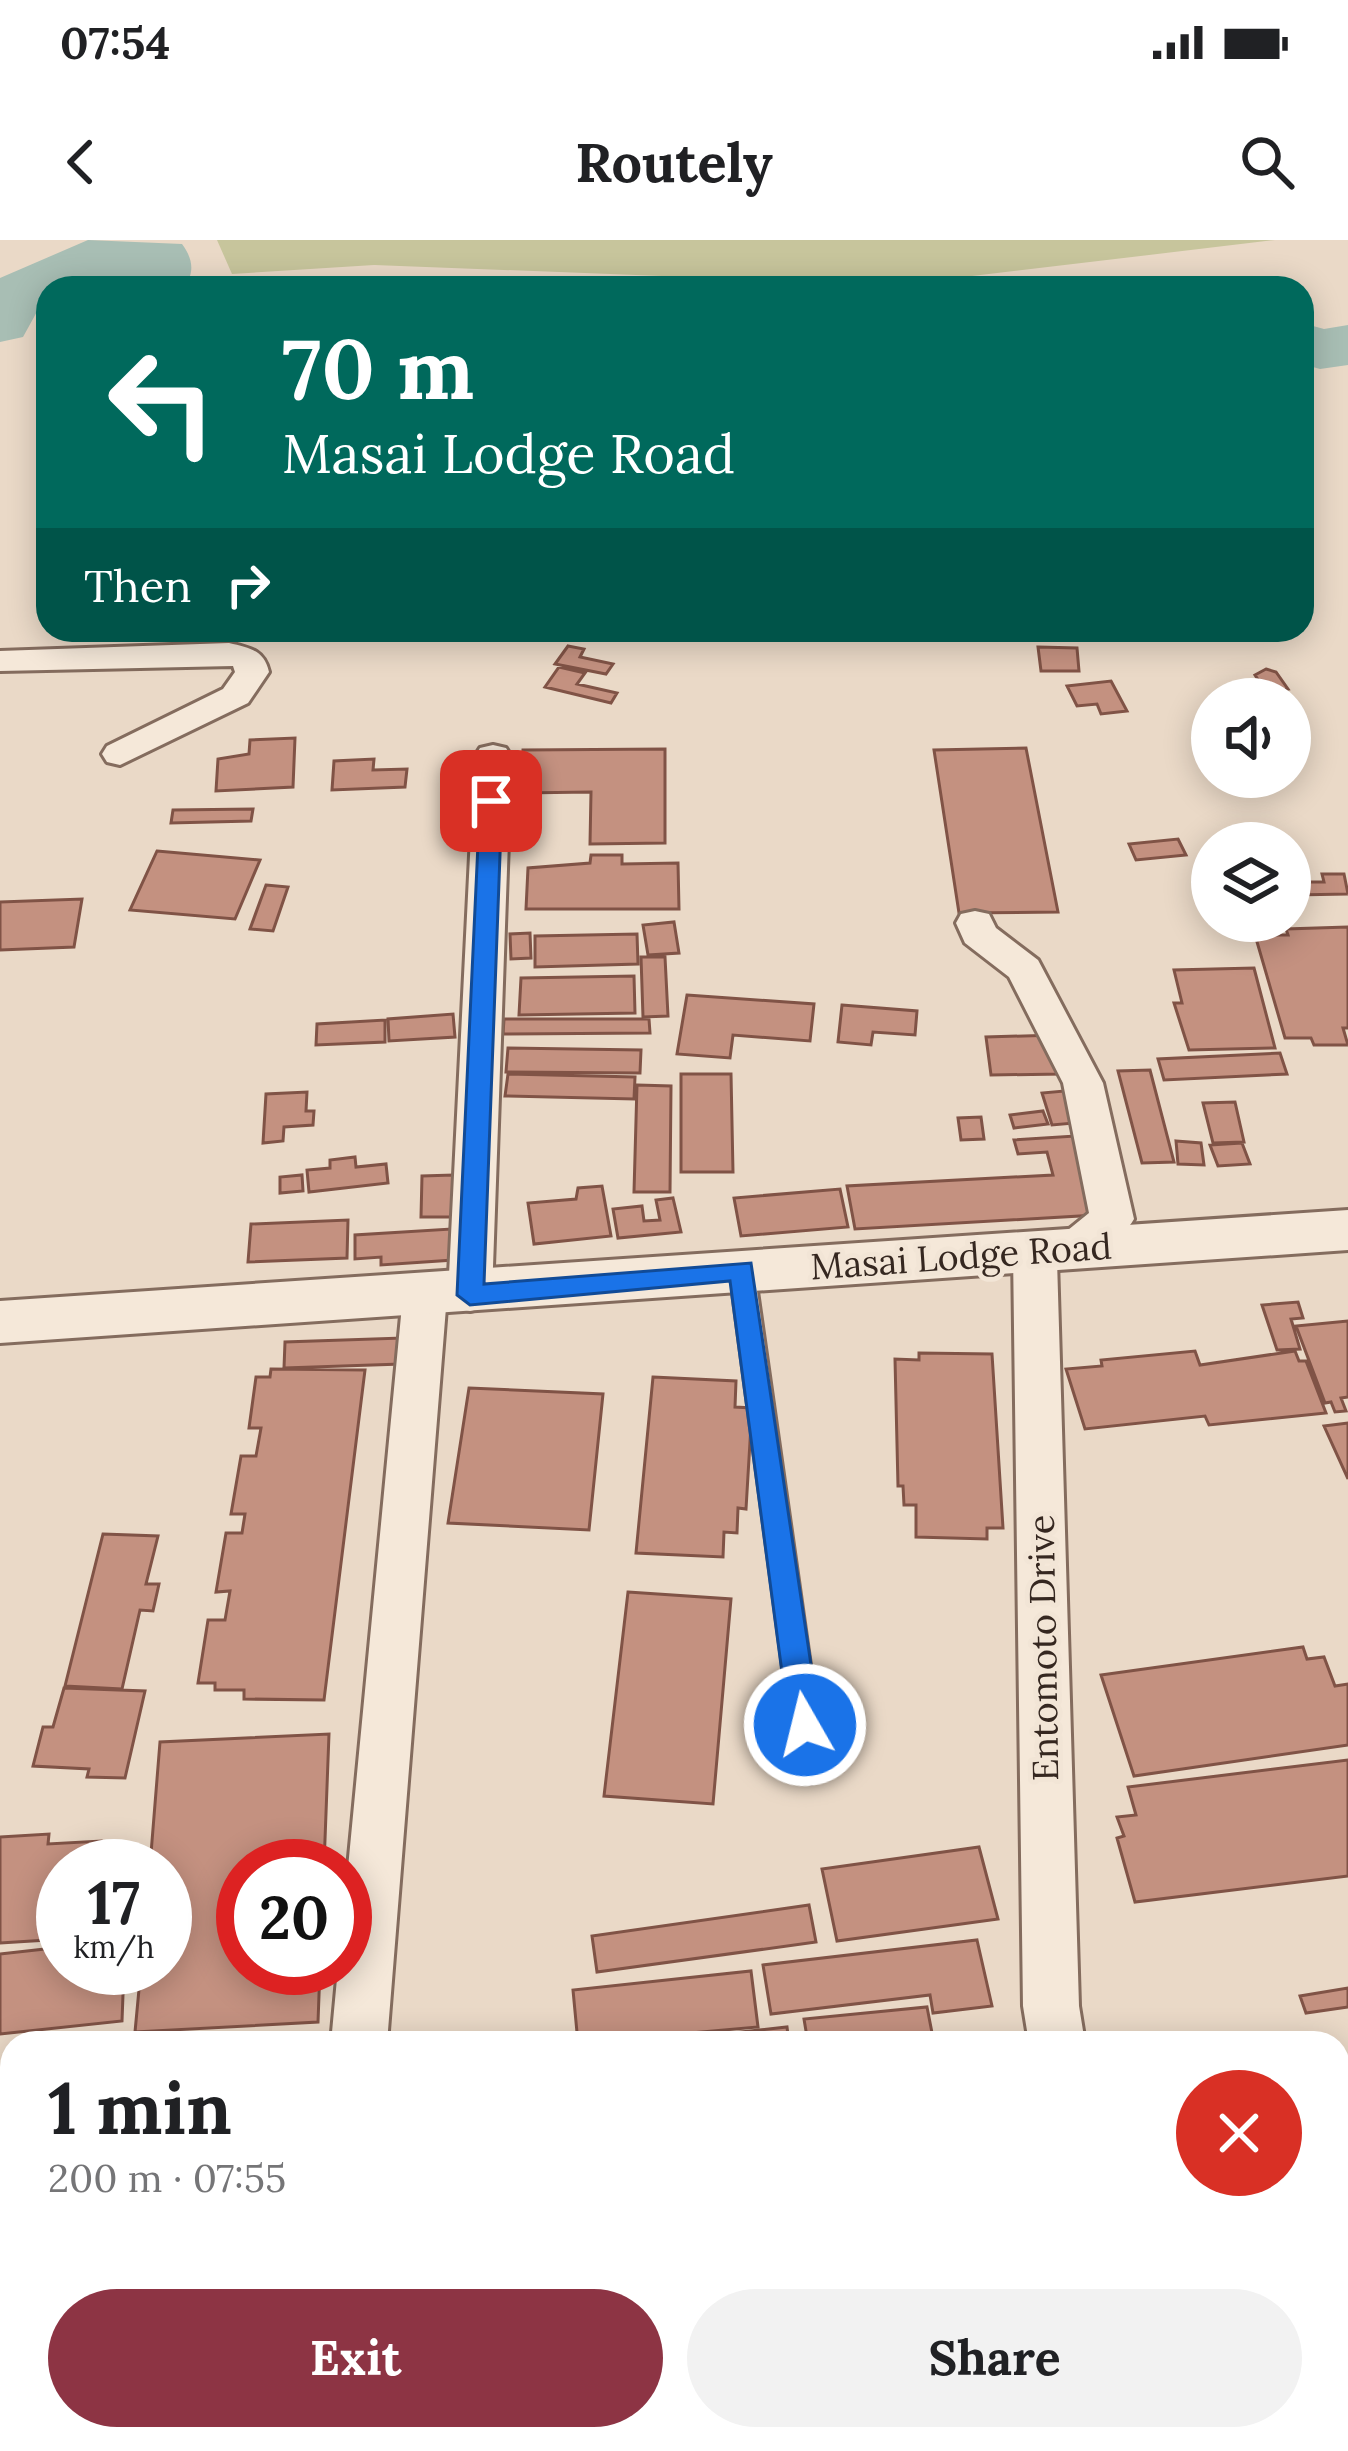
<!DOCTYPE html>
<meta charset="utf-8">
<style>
:root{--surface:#fff;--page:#f2f2f2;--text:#202124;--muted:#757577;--accent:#8d3444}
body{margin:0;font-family:Lora,serif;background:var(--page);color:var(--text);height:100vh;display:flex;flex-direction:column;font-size:45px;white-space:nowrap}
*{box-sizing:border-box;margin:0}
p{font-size:39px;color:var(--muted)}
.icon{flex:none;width:66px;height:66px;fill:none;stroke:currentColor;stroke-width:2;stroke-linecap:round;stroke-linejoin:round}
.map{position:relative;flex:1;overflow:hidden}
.sheet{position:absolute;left:0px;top:1791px;width:1350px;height:420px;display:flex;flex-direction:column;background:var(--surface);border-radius:36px 36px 0 0;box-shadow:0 6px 30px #0003}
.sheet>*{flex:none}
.hud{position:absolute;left:36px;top:36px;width:1278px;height:366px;border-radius:36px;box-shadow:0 6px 30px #0003;background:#00695c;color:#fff;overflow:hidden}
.controls{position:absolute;left:1191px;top:438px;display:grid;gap:24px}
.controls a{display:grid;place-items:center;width:120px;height:120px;border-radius:50%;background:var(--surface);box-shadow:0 6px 30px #0003;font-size:60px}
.speed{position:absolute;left:36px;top:1599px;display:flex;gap:24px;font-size:60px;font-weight:700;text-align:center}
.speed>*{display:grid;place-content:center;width:156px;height:156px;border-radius:50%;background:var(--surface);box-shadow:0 6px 30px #0003;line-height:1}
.speed small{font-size:30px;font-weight:400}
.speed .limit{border:18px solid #d22;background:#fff;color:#111}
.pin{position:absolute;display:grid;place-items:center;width:102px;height:102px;color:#fff;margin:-51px;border-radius:24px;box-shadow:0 6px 18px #0006}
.me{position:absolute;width:132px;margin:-66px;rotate:352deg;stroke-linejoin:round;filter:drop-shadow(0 0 9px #0008)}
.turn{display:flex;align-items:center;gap:42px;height:252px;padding:0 48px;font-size:54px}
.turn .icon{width:156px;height:156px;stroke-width:2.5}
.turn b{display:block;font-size:84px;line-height:102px}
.then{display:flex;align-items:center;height:114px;padding:0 48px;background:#0003;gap:24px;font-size:45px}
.round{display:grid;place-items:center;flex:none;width:126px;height:126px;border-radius:63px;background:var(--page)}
.overview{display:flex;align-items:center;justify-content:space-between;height:204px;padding:0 48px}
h1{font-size:72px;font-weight:700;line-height:90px}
.action{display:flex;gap:24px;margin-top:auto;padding:24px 48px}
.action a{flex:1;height:138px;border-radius:72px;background:var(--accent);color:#fff;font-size:48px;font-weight:700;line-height:138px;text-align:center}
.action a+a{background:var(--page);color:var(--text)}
.status{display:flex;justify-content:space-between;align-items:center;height:84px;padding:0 60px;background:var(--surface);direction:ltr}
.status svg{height:33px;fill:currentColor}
header{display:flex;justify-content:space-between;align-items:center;height:156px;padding:0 48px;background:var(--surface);font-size:54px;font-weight:700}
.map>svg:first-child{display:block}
.green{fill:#c7c59c}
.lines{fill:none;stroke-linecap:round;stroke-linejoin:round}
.river{fill:#a8beb4;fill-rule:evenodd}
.building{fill:#c49180;stroke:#805346;stroke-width:3}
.service-casing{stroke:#846c5e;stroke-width:6}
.minor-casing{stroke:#846c5e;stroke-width:6}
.tertiary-casing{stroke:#846c5e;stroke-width:6}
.service{fill:#f5e8d9;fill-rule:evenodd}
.minor{fill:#f5e8d9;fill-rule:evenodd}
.tertiary{fill:#f5e8d9;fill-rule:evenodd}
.route{fill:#1a73e8;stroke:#114b97;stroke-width:3}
.labels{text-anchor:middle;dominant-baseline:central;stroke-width:10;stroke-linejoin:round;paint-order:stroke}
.street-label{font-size:36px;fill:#352720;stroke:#f2e5d6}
</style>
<div class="status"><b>07:54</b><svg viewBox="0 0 49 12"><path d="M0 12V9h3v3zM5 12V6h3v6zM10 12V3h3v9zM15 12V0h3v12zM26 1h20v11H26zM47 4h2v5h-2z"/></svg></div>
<header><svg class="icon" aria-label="back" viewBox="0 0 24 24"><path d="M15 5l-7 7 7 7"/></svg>Routely<svg class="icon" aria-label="search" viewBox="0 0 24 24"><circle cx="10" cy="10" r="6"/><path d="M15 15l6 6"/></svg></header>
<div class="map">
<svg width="1348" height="2211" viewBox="0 0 1348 2211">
<rect width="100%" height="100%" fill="#ead9c7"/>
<path class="green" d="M217,0H1275L897,45L374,25L232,34Z"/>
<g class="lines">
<path class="river" d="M88,0L182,4C193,19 195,32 184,48H116L125,36C96,36 81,48 48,48V63L39,68L23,97L0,102V38Z
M1302,83L1324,89L1348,85V125L1320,129L1302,124Z"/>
</g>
<path class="building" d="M568,406L584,409L580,417L613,424L606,434L555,424Z
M1038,407L1077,408L1079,431H1041Z
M559,427L585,433L577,444L617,453L611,463L545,447Z
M1266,429L1276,432L1288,449L1266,452L1255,435Z
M1111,441L1127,471L1101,474L1097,464L1077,466L1067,446Z
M295,498L293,547L216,551L218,519L249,514L250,500Z
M1026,508L1058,672L959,673L934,510Z
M665,509V603L590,604L591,552L521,553L523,510Z
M374,519L373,530L407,529L405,547L332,550L334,521Z
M253,569L251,581L171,583L173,570Z
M1178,599L1186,615L1136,620L1129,604Z
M157,611L260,620L235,679L130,670Z
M591,615H622V624L678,623L679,669H526L528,628L590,623Z
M1322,634H1344L1348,654L1294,655L1291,642H1324Z
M266,645L288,647L273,691L250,689Z
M82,659L74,707L0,710V662Z
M674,682L679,713L648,715L643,685Z
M1348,687V788H1343L1348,805H1314L1311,798H1285L1255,695H1288L1286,689Z
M530,693L531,718L511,719L510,694Z
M637,694L638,724L535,727V696Z
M641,717H665L668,776L643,777Z
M1254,728L1275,808L1189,810L1174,763H1182L1174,730Z
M634,736L635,773L519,775L521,738Z
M687,755L814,764L810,801L733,795L730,818L677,814Z
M842,765L917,771L915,795L873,792L871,805L838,802Z
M453,774L455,797L389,801L388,779Z
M504,779H649L650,793L503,794Z
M385,780V802L316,805L317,784Z
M1056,795L1062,834L991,835L986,797Z
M508,808L641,810L640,833L506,832Z
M1280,813L1287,834L1164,840L1158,819Z
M1150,830L1174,922L1142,923L1118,831Z
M508,834L635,837L634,859L505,856Z
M681,834H731L733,932H681Z
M637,845L671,846L670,952H634Z
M1075,850L1086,882L1052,885L1042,853Z
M307,852L306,871H314L313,885L284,887L283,901L263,903L266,854Z
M1235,862L1244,902L1213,903L1203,863Z
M1043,871L1048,884L1014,888L1010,875Z
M981,877L984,899L961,900L958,878Z
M1075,896L1096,975L855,989L847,946L1053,935L1047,912L1018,914L1014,900Z
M1176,901L1201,903L1204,925L1178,924Z
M1242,903L1250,924L1218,926L1210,905Z
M355,917L356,927L386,924L388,943L309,952L307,930L330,928V920Z
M302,935L303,951L280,953V937Z
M453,935V977H421L422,936Z
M602,946L611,996L534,1004L528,963L576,959L578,948Z
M840,949L848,987L741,996L734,958Z
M673,958L681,992L618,998L613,969L642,966L644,981L660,980L656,960Z
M348,980L347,1018L248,1022L251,984Z
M451,989L453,1020L381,1025V1017L355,1019V995Z
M1298,1062L1303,1078L1291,1079L1300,1109L1277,1110L1262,1065Z
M1348,1081V1157L1341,1158L1346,1171L1335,1172L1331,1162L1325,1163L1296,1086Z
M402,1098L401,1124L284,1128L285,1102Z
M1195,1111L1200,1125L1295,1111L1299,1121H1306L1326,1173L1209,1185L1205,1176L1085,1189L1066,1129L1102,1126L1101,1120Z
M919,1113L992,1114L1003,1288H987V1299L916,1297V1265H904L903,1246H898L895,1119L919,1120Z
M271,1129L365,1130L324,1460L244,1459V1450H215V1443H198L208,1380H225L230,1351L216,1352L226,1293H242L245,1274H231L241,1216H256L261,1188H249L256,1137H270Z
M653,1137L736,1141L735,1167L752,1168L746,1269L738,1268L737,1293L724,1292L723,1317L636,1313Z
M469,1148L603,1154L589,1290L448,1283Z
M1348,1183V1239L1324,1186Z
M103,1294L158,1296L146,1344H159L153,1371L140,1370L122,1449L65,1446Z
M628,1352L731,1359L713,1564L604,1556Z
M1303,1407L1307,1419L1324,1417L1335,1446L1348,1444V1505L1134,1536L1101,1435Z
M64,1448L145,1451L125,1538L87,1537L89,1529L33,1526L43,1487H53Z
M329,1494L324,1626H243V1728H320L318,1782L135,1792L141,1728H165V1626H150L160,1502Z
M1348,1520V1636L1135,1662L1117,1598L1124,1596L1117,1577L1136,1575L1128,1547Z
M49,1594L48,1604L101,1601L99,1626H63V1699L0,1703V1597Z
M979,1607L998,1679L837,1701L822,1629Z
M809,1665L816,1702L597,1732L592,1696Z
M977,1700L992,1766L933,1773L930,1755L771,1774L763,1725Z
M63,1707V1728H124L122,1781L0,1794V1714Z
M751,1731L758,1787L578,1803L573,1750Z
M1348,1748V1767L1306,1773L1300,1756Z
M927,1767L934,1803H808L804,1779Z
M787,1787L789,1803H639Z
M12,1839V1880L0,1882V1840Z
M1348,1847V1935L1338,1936V1848Z
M1348,1945V2013L1338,2014V1946Z
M9,2102L12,2199L27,2201L4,2204L0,2211V2103Z
M1348,2112V2211H1275L1272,2199H1338V2114Z
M41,2199H78L77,2211H41Z
M392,2199H578L579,2211H392Z
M699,2199H788L704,2211Z
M904,2199H951L953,2211H807Z
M1024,2199H1054L1057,2211H1026Z
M1153,2199H1263L1266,2211H1155Z"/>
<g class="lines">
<defs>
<path id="service" d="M742,1021L754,1030L825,1531L821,1539L811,1543L801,1539L797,1531L730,1030Z"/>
<path id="minor" d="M229,403C250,408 264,410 269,432L248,463L120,525L107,522L102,514L107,506L223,449L235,432L233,426L0,431V411Z
M493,505L506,508L511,516L492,1055L486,1067L470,1071L454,1067L448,1055L475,516L480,508Z
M975,671L989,674L996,688L1038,720L1103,843L1134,979C1120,1003 1084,1028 1057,1020L1079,1766L1085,1803H1029L1023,1766L1013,1012L1020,1001L1035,996L1052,1003L1089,973L1063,843L1009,737L965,703L956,683L961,674Z
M425,1039L441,1043L447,1055L387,1803H331L338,1728H345V1659L403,1055L409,1043Z
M293,2199H355L354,2211H292Z
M1092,2199H1154L1156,2211H1094Z"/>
<path id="tertiary" d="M1348,970V1010L0,1103V1061Z"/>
</defs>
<use href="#service" class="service-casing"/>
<use href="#minor" class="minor-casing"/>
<use href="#tertiary" class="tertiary-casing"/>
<use href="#service" class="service"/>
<use href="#minor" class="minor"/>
<use href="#tertiary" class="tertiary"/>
</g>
<path class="route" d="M491,554L502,561L484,1044L751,1023L820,1485L816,1495L805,1498L794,1495L789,1485L730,1041L470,1065L457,1055L480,561Z"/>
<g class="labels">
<g class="street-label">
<text transform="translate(961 1016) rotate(-4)">Masai Lodge Road</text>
<text transform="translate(1043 1408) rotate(-91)">Entomoto Drive</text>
</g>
</g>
</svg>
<div class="controls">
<a><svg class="icon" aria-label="sound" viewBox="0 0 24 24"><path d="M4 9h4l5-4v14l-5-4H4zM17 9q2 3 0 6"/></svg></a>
<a><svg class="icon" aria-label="layers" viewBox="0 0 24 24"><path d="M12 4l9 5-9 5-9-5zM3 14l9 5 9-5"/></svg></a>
</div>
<div class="speed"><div>17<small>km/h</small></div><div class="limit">20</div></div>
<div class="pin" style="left:491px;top:561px;background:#d93025"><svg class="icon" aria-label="arrive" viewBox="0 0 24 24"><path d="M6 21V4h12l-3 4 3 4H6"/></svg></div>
<svg class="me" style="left:805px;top:1485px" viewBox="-20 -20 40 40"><circle r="17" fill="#1a73e8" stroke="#fff" stroke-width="3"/><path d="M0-11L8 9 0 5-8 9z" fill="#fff"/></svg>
<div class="hud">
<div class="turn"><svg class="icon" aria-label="left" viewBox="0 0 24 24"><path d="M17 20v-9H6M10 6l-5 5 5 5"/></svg><div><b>70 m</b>Masai Lodge Road</div></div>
<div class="then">Then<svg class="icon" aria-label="right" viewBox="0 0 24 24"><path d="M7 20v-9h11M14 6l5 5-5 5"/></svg></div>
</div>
<section class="sheet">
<div class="overview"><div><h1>1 min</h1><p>200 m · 07:55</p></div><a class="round" style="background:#d93025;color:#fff"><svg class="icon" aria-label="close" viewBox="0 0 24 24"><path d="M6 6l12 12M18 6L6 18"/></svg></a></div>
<div class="action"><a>Exit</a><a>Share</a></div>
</section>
</div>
